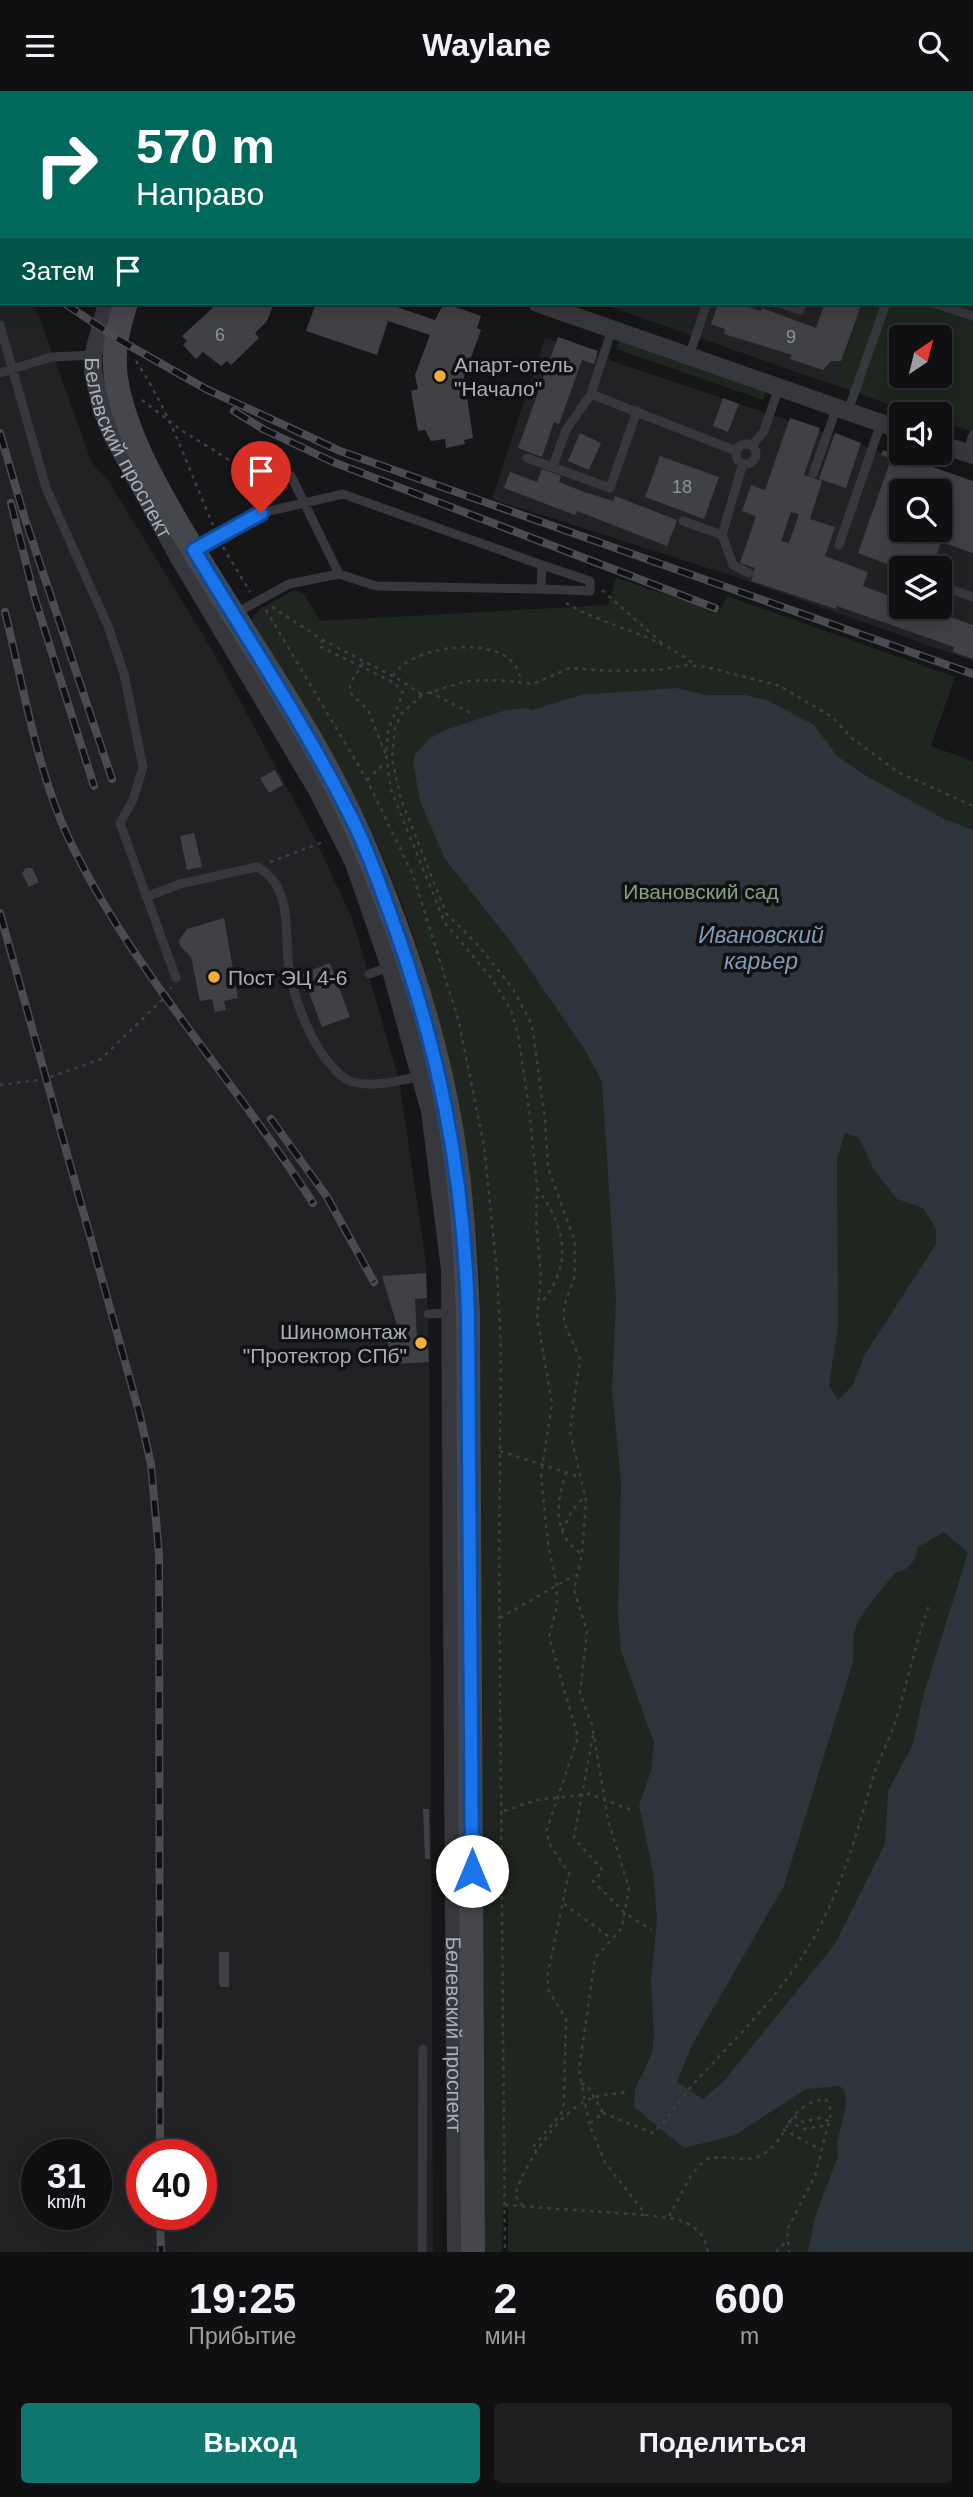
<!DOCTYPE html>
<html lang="ru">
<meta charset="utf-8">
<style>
:root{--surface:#101012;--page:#1e1e20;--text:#f1f3f6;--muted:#9c9d9f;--line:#303032;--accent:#0f766e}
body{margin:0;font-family:Arial,sans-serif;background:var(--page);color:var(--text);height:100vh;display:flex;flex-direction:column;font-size:26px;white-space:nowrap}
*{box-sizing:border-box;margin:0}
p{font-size:23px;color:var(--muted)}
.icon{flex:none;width:38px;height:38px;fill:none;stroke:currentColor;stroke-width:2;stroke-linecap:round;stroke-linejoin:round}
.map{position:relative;height:2161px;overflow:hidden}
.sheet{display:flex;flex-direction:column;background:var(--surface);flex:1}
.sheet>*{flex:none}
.top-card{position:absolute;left:0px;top:0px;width:973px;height:214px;box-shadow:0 4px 18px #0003,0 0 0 2px var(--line);background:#00695c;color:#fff;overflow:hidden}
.needle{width:46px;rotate:35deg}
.controls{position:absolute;left:889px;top:234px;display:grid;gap:14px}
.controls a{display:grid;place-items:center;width:63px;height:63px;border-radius:7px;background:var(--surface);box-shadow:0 4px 18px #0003,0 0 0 2px var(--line);font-size:35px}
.speed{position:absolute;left:21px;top:2048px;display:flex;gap:14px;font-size:35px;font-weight:700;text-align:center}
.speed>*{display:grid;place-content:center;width:91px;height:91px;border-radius:50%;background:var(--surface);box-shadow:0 4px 18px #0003,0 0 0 2px var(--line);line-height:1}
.speed small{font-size:18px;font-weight:400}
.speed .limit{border:10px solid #d22;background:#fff;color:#111}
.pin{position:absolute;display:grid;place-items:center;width:60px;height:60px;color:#fff;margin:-72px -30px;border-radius:50% 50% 50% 0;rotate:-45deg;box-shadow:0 0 7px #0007}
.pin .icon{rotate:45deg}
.me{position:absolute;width:77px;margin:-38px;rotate:0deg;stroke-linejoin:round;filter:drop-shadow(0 0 5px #0008)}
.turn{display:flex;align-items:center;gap:24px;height:147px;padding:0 21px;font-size:32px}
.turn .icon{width:91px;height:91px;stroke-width:2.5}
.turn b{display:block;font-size:49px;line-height:60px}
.then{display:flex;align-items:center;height:66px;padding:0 21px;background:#0003;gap:14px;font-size:26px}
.eta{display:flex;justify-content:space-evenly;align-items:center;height:119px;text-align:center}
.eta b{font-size:42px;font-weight:700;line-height:49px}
.action{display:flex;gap:14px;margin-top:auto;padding:14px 21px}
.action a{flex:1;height:80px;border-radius:7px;background:var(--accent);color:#fff;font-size:28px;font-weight:700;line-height:80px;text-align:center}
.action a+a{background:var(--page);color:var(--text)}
header{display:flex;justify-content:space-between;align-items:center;height:91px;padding:0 21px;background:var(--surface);font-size:32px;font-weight:700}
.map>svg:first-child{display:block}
.built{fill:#222225;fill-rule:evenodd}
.green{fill:#1e261f;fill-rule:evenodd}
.water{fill:#2c353c;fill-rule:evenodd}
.building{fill:#404145;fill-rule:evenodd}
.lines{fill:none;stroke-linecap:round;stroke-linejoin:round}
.path{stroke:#3d3f44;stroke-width:2.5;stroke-dasharray:3.5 5;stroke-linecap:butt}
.lane{stroke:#37383d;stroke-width:9}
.street{stroke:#37383d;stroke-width:18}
.secondary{stroke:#45474d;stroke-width:24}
.rail-casing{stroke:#4a4c52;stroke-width:8}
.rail{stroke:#111113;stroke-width:5;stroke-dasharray:16;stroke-linecap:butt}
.route-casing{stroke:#114b97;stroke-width:18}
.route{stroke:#1a73e8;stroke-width:12}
.poi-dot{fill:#f2b134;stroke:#111113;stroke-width:2.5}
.labels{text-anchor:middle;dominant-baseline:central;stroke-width:7;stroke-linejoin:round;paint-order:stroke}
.number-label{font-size:18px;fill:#8e929b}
.poi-label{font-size:21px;fill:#a8adb8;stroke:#111113;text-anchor:start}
.street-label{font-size:21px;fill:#a8adb8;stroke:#111113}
.park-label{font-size:21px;fill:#7fa381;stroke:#111113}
.water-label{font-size:23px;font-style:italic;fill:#7f9bb3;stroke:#111113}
</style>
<header><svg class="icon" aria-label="menu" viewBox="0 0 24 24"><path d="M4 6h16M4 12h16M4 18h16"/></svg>Waylane<svg class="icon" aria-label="search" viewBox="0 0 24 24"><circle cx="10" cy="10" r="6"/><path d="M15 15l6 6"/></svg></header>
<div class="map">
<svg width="973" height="2161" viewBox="0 0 973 2161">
<rect width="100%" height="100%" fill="#161618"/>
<path class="built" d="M237,0H568L237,2Z
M0,109L2,212H34L92,372L108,389L217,567L317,752L352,827L399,989L426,1172L429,1271L433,2161H0ZM37,2063H96V2123H37ZM142,2063H201V2123H142Z
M599,212H863L834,294Z
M545,247L973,392V570L733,485L492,408ZM901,401H940V439H901ZM901,478H940V516H901Z"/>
<path class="green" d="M907,0H973V341L940,330V324H920L834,294L863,212H971V2ZM901,247H940V285H901Z
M619,250L766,301L763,309L616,258Z
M616,487L719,521L727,505L955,586L931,655L973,670V2161H508V2118L503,2117L502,2161H485L480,1194C472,1037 436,880 370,737C337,665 291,598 250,530L260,518L294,499L304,503L320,530L608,514Z"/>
<path class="water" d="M677,597L706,604H745L767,609L814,634L837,665L868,686L944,728L973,739V2161H808L815,2126L838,2065L837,2052L846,2013L845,2001L840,1995L806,1998L735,2044L684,2057L634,2016L635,1998L652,1963L654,1945L651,1891L657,1827L653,1781L639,1714L651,1680L654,1652L621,1560L618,1524L621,1390L612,1300L616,1208L602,991L585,959L511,851L445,768L420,710L413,671L416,662L429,648L445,639L503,620L526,617L532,619L581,604ZM845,1042L859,1047L874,1079L897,1108L923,1117L936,1138V1153L864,1265L853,1294L838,1309L829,1294L838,1235L837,1068ZM944,1441L968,1462L924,1602L912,1655L888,1700L885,1753L835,1853L724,1990L703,2008L677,1991L692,1954L784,1795L852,1574C855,1563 852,1549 854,1542C860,1521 882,1499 895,1482C909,1479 916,1470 918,1456Z"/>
<path class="building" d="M218,212H274L267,230L255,242L259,247L231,274L227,270L221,275L203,261L196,268L183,254L187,250L182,245Z
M316,212H395L394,215L435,229L444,212L481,225L477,237L481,239L464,286L473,347L464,349L465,353L446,357L445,348L431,350L425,339L418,340L411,300L418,298L415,284L430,244L388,230L377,264L306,240Z
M718,212H737L761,220L762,217L816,237L825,212H862L841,270H831L823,279L790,268L792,264L724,243L725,238L711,233Z
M558,246L598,260L594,273L582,269L559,333L554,331L542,366L518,357Z
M723,307L739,313L728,341L713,335Z
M790,327L820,337L804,384L822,390L810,428L835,436L825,465L868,481L863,495L901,509V516H922L973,534V568L953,561L954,556L837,515L836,518L751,490L755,477L740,472L756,425L742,420L751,394L765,399ZM791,421L799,423L789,452L781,450Z
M580,342L601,352L589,379L568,370Z
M835,342L861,352L846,397L819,388Z
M883,359L973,390V462L941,451L935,468L928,466L924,478H900L858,462L891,368L881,364ZM901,401H940V439H901Z
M660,365L719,386L704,428L645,406Z
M542,378L561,385L559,391L584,401L613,410L615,405L677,429L667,455L577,420L575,424L504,397L510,381L537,391Z
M275,679L283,694L269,702L260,687Z
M194,742L202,776L187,779L180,745Z
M26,777H32L39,791L29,796L22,782Z
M224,827L238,907L224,910L226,919L215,921L212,908L200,910L191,866L180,855L179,849L187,838Z
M330,872L350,926L322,936L302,883Z
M426,1182L427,1207L415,1208L417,1249H428L429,1271L395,1273L382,1235L397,1234L382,1185Z
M423,1718H429L430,1768H425Z
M219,1861H229V1896H221L219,1892Z"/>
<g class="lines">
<path class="path" d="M0,143L2,145
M69,212L85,222
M136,270C171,323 188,377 213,434
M142,309L181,339L239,375L270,406
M223,456L250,501
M602,499L663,553
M566,512C606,536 660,544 695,574
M272,516L323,549L402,590L422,604
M266,519L367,689L413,784L459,931L484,1055L497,1181L501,1258L499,1468L505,2161
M323,549L319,555L395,592L403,602L388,639L386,663L391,699L445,832L493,889L511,919L518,943L530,1025L537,1097L536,1130L541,1185L537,1226L552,1313L541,1384L548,1453L557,1495V1515L549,1546L578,1646L546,1741L550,1754L569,1782L547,1886L549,1900L566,1928L564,2012L561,2023L532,2057L536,2060
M363,572L350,593V602L368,619L385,662
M393,585C412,551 522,540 520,592
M429,601L473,623
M367,689L385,672
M270,771L326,750
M0,994L45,988L101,968L165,906L171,896
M537,1097C566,1137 574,1174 540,1213
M500,1360L580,1386
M566,1381C556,1412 552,1445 582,1463
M562,1440L572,1420L585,1405
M500,1527L575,1484
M593,1644L574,1747L603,1780L593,1790L626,1823L652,1839
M504,1720L537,1709L589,1703L634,1720
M564,1813L612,1848
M581,1993L587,1994L603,2022L589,2033
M603,2022L653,2042C670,2026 681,2006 697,1989C742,1941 793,1891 822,1831C845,1785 859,1735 873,1686C879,1667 889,1650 895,1632C907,1593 915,1553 929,1514
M794,2025L803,2031L819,2027L829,2030
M788,2030L804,2038L827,2034
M783,2038L821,2059
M505,2114L645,2124
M523,2115L515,2104C525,2072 561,2016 595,2006C605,2003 617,2003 628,2001
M669,2125L692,2083L705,2069C724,2061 747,2075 765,2062C791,2044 786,2014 825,2008L829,2012L831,2023L815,2085L787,2139L789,2161
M708,2161C701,2127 674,2128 646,2124L605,2071L589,2033L579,1979L595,1867L622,1837L629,1797L608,1729L592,1634L580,1602L587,1540L574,1499L582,1463L586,1410L570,1340L580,1268L564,1232V1215L575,1184V1150L548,1077L545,1029L532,934L513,898L479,855L446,822L401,708L392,668L395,637L401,623L422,604L467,590L498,589L533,593L570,577L610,580L659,579L686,574L707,576L780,595L832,626L853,648L898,681L973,715
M776,2161L786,2151"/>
<path class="lane" d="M349,0V2
M386,0L389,2
M495,0V2
M63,2L64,0
M251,2V0
M0,28H2
M779,212L800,219L802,212
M933,212L973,225
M0,234L46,397L108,535L124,583L143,676L133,709L120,732L176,887
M689,265L707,212
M0,282L51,266L95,264
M591,303L736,360
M848,320L886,212
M736 363a10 10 0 1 1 20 0a10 10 0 1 1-20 0Z
M752,355L764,340L779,296
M967,362L973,344
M251,365L291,385L339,483
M527,367L610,397L637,320
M743,372L722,444L733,474L749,482
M553,375L566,339L591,303L612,238
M813,383L837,316
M683,430L722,444
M839,454L881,332
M196,458L261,422L343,403L542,474L541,498L376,495L339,483L289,493L236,522
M940,494L973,506
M541,498L590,500V490L542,474
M146,806L180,793L257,776C294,795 284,844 289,878C295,908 307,942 325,967C333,976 341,988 353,991C375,997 400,989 422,985
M369,883L393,875
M428,1223L450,1222
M422,2161L423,1958"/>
<g class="street">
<path d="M180,2L181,0"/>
<path id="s1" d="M107,212L93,264V281L102,320L112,344L179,467L317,699L354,772L390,876L430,1020L450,1179L456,2161"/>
<path d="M537,212L901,339"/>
<path d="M940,353L973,364"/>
</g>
<path class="secondary" d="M200,2L201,0
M126,212C118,237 112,260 116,287C125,348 168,417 200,470C258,565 326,660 368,764C402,845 432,933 448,1020C461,1086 465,1154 468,1221L473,2161"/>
<defs>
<path id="rail" d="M0,151L2,153
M64,212L116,247L206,298L340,360L973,583
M234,320L263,338L333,371L715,517
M0,342L25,428L112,688
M11,412L35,508L94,695
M5,521C23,594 37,679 68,746C131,879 234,988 313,1112
M0,822L139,1321L151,1373L159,1463L160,2063
M271,1028L327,1106L374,1191
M160,2123L161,2161"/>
</defs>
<use href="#rail" class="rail-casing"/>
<use href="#rail" class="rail"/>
</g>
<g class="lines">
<defs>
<path id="route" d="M261,422L194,459C248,549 308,639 355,734C368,761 378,789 388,817C438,953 463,1076 468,1221L472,1780"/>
</defs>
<use href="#route" class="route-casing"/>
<use href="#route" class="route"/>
</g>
<g class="poi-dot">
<circle cx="440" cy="285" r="7"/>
<circle cx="214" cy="886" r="7"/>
<circle cx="421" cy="1252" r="7"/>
</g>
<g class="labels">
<g class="number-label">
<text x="220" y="244">6</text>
<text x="791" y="246">9</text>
<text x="682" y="396">18</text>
</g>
<g class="poi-label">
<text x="454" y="273">Апарт-отель<tspan x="454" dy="24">"Начало"</tspan></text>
<text x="228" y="886">Пост ЭЦ 4-6</text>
<text x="407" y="1240" text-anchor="end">Шиномонтаж<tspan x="407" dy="24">"Протектор СПб"</tspan></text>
</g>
<g class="street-label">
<text stroke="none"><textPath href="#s1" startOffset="154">Белевский проспект</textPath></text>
<text stroke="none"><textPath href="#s1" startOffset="1813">Белевский проспект</textPath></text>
</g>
<g class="park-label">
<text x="701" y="800">Ивановский сад</text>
</g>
<g class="water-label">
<text x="761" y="844">Ивановский<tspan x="761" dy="26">карьер</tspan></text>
</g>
</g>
</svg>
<div class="controls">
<a><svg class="needle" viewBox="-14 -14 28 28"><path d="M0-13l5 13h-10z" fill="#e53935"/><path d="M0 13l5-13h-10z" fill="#9c9d9f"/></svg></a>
<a><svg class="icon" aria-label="sound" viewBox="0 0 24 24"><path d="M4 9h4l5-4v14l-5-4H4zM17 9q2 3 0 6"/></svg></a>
<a><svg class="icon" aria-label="search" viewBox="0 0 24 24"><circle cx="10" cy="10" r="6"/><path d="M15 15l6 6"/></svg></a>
<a><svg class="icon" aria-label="layers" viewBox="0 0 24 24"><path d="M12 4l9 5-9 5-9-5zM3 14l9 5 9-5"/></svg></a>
</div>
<div class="speed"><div>31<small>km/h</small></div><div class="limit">40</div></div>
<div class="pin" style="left:261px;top:422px;background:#d93025"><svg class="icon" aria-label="arrive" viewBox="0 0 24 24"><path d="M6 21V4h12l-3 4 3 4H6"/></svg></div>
<svg class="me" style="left:472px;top:1780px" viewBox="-20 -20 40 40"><circle r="19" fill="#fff"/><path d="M0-13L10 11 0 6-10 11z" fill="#1a73e8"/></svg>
<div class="top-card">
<div class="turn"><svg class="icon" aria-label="right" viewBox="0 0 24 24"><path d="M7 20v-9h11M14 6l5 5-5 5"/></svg><div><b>570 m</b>Направо</div></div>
<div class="then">Затем<svg class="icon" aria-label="arrive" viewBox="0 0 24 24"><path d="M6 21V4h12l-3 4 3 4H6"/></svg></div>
</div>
</div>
<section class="sheet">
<div class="eta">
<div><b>19:25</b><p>Прибытие</p></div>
<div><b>2</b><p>мин</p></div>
<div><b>600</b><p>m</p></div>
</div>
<div class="action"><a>Выход</a><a>Поделиться</a></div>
</section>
